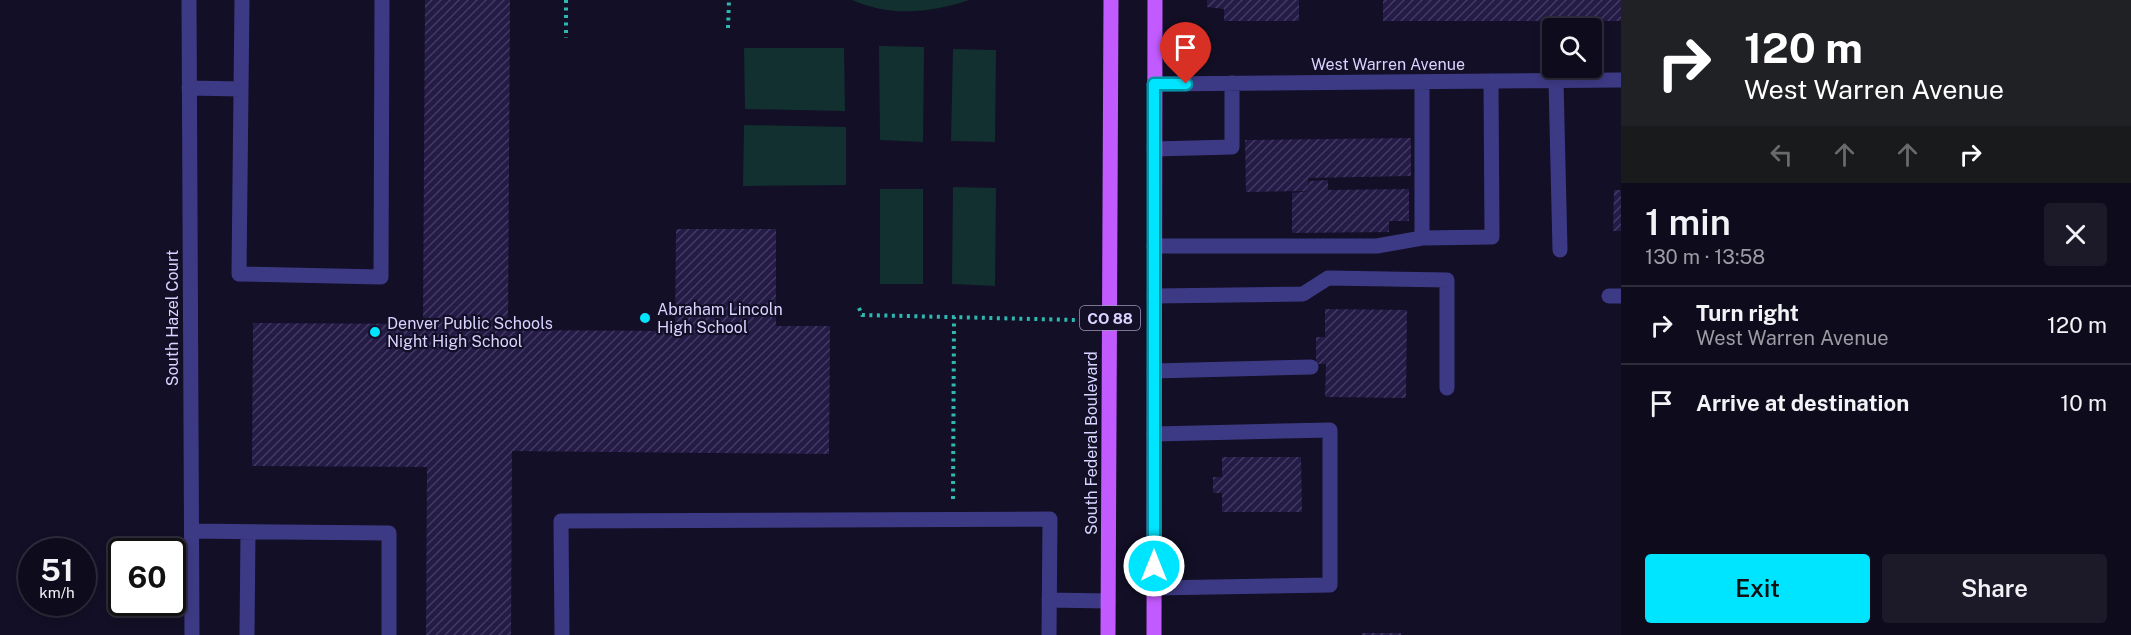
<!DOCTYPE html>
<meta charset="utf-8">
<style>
:root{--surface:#0e0b1c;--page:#1c1929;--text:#f1f3f6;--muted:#9b9ba3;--line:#2e2b3b;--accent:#00e5ff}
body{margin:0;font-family:"Public Sans",sans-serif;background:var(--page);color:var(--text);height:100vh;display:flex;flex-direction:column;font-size:22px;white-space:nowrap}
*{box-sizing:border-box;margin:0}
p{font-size:20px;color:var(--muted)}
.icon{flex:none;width:33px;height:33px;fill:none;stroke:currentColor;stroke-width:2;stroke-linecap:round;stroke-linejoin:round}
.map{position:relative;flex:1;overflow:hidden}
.side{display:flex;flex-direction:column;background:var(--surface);width:510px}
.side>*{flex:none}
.guide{background:#202124;color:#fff;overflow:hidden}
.tools{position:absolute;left:1542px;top:18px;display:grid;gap:12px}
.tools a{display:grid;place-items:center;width:60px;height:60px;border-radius:6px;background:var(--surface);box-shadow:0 3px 9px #0003,0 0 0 2px var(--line);font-size:30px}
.speed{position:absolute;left:18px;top:538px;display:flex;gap:12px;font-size:30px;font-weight:700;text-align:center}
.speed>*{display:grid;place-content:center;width:78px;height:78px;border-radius:50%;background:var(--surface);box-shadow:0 3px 9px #0003,0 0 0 2px var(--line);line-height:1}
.speed small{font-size:15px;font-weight:400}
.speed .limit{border:3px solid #111;border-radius:9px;background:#fff;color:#111}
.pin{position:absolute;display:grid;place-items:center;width:51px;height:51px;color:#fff;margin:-62px -26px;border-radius:50% 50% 50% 0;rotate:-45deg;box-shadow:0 0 6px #0007}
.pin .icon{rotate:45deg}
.me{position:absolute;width:66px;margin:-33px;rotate:0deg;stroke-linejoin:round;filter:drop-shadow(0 0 4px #0008)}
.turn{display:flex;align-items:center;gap:21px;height:126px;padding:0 24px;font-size:27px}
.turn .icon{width:78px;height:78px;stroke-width:2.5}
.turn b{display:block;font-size:42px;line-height:51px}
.lanes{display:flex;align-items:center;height:57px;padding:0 24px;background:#0003;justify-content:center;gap:30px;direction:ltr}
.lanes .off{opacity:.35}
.round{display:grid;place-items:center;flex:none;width:63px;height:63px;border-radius:6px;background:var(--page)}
.head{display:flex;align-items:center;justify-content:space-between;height:102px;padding:0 24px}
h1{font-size:36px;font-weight:600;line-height:45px}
.action{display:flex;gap:12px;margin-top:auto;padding:12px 24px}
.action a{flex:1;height:69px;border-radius:6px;background:var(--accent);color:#111;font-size:24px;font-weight:600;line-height:69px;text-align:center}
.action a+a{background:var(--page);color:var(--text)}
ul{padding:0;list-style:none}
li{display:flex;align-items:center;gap:18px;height:78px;padding:0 24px;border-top:2px solid var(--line)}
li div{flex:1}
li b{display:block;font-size:22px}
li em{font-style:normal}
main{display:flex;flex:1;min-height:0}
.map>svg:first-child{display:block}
.green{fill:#12302f}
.building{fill:url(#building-hatch)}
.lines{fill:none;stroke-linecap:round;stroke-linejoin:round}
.path{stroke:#2fb8b0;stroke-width:4;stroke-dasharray:3 4.5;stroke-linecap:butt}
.minor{stroke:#3d3a85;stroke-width:15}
.major{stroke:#c25bff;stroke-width:15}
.route-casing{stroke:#0095a6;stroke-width:15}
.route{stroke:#00e5ff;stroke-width:10}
.poi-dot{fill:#00e5ff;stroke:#130f26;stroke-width:2}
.labels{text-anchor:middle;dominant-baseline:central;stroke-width:4.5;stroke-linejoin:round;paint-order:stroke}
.shield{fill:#130f26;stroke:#9e99be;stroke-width:1.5}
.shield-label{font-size:15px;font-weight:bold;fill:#d9d4ff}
.street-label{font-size:16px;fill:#d9d4ff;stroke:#130f26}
.poi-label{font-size:16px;fill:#d9d4ff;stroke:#130f26;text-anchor:start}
</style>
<main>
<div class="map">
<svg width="1621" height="635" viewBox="0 0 1621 635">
<defs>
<pattern id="building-hatch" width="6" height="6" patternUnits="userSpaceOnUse" patternTransform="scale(1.5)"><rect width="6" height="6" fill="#241b47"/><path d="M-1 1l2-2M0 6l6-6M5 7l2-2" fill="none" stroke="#433b63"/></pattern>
</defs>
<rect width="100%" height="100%" fill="#130f26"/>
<path class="green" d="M852,0H969C931,13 890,17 852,0Z
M879,46L924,47L923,142L880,140Z
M744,48H844L845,111L745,109Z
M953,49L996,50L995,142L951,141Z
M744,125L846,127V185L743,186Z
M953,187L996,188L995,286L952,284Z
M880,189H923V284H880Z"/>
<path class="building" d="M425,0H510L508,330L675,331L676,229H776V326H830L829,454L512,451L511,635H426L427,467L252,466L253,323L423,324Z
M1207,0H1299V21H1224V9L1207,7Z
M1383,0H1621V21H1383Z
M1411,138V176L1308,178L1309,189V181L1328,180V190L1409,189V221H1389V232L1292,233V193L1309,191L1246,192L1245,140Z
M1614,190H1621V231H1613Z
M1325,309L1407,310L1406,398L1325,397L1326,364H1316V337H1325Z
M1222,457H1301L1302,512H1222V493H1213V477H1222Z
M1362,633H1401V635H1362Z"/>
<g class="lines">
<path class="path" d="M566,0V38
M728,28L729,0
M859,308L862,315L1077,320
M953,499L954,317"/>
<path class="minor" d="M189,0L192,635
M242,0L239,274L381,277L382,0
M1556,81L1560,250
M1154,84L1621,80
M189,88L241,89
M1154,149L1232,147V83
M1422,238L1492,237L1491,81
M1154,246H1377L1422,238V82
M1154,296L1303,294L1328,278L1447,280V388
M1609,296H1621
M1154,371L1311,367
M192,531L389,533V635
M1154,588L1330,585V430L1154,434
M1049,600L1108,601
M247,635L248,532
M562,635L561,521L1050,519L1049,635"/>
<path class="major" d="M1108,635L1111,0
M1154,635L1155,0"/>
</g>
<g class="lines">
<defs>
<path id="route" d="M1154,566V84H1186"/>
</defs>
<use href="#route" class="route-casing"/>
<use href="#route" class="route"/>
</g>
<g class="poi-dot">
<circle cx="645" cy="318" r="6"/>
<circle cx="375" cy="332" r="6"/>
</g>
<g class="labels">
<rect class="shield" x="1080" y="306" width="60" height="24" rx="4.5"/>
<g class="shield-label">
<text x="1110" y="318">CO 88</text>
</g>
<g class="street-label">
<text x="1388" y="64">West Warren Avenue</text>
<text transform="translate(172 318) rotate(-90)">South Hazel Court</text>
<text transform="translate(1091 443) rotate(-90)">South Federal Boulevard</text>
</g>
<g class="poi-label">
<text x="657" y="309">Abraham Lincoln<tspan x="657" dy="18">High School</tspan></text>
<text x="387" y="323">Denver Public Schools<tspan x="387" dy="18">Night High School</tspan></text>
</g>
</g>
</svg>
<div class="tools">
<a><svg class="icon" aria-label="search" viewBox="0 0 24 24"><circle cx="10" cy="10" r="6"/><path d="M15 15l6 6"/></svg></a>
</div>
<div class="speed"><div>51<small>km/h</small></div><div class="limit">60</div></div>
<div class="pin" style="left:1186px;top:84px;background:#d93025"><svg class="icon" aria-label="arrive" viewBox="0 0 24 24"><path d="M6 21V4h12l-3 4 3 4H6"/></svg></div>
<svg class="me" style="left:1154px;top:566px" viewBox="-20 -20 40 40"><circle r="17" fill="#00e5ff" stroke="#fff" stroke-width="3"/><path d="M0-11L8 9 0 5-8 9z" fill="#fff"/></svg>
</div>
<section class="side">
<div class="guide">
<div class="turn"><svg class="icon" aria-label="right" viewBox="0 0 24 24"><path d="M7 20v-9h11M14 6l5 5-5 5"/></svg><div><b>120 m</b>West Warren Avenue</div></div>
<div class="lanes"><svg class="icon off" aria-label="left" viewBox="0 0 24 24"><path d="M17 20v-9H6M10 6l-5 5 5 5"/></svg><svg class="icon off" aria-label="ahead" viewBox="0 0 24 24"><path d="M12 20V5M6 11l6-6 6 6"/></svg><svg class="icon off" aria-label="ahead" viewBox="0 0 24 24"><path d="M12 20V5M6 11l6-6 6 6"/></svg><svg class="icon" aria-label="right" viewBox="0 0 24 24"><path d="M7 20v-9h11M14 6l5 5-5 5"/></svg></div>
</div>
<div class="head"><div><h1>1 min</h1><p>130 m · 13:58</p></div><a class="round"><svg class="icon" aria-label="close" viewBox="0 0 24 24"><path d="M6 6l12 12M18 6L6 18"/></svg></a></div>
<ul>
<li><svg class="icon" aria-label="right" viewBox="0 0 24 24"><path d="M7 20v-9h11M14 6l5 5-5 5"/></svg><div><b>Turn right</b><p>West Warren Avenue</p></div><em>120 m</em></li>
<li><svg class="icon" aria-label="arrive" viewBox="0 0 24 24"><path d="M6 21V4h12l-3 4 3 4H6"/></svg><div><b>Arrive at destination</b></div><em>10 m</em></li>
</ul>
<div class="action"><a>Exit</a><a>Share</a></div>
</section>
</main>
